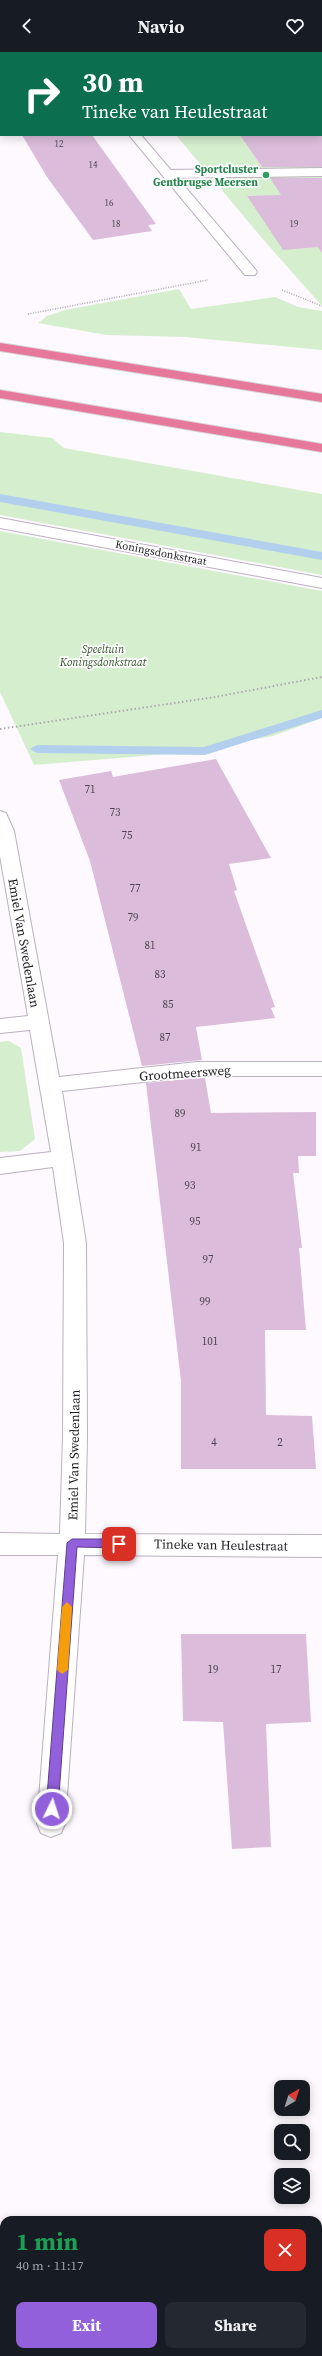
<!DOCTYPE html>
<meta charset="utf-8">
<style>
:root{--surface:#171b24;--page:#242831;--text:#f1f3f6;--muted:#9ea1a6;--accent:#9260da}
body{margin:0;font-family:"Source Serif 4",serif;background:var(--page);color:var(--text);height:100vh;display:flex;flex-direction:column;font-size:15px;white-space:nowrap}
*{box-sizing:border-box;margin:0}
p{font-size:13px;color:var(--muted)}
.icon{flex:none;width:22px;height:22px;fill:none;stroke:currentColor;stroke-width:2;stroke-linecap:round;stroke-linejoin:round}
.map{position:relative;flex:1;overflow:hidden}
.drawer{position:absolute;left:0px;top:2164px;width:322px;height:140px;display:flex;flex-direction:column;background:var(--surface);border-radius:12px 12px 0 0;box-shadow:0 2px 10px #0003}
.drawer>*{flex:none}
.banner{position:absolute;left:0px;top:0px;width:322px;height:84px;box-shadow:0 2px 10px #0003;background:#0b6e4f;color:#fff;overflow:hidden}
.needle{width:26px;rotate:39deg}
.fabs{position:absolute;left:274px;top:2028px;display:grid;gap:8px}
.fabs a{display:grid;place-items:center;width:36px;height:36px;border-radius:8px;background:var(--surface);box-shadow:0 2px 10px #0003;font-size:20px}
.pin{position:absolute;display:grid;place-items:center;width:34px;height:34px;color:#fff;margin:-17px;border-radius:8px;box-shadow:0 2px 6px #0006}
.me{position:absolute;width:44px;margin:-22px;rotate:4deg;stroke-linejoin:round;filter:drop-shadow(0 0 3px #0008)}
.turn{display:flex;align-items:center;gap:14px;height:84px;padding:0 16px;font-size:18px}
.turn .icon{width:52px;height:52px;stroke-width:2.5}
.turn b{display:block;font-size:28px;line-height:34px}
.round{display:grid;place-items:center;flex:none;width:42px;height:42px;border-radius:8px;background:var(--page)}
.summary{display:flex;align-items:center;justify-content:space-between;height:68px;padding:0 16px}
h1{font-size:24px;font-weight:700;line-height:30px;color:#1e9e55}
.cta{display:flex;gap:8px;margin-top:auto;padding:8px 16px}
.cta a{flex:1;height:46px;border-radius:8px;background:var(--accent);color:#fff;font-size:16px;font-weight:700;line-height:46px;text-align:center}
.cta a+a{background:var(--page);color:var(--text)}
header{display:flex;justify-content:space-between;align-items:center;height:52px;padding:0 16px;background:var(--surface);font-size:18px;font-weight:700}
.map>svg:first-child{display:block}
.green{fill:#d5eece}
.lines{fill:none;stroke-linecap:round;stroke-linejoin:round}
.stream{fill:#b2d0ee;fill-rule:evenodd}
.building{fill:#dbbddb}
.lane-casing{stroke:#bbb1bf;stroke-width:2}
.street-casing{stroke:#bbb1bf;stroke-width:2}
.highway-casing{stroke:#d7d6d7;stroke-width:2}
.path-far1{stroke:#aca9ae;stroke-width:1.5;stroke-dasharray:1 1.5;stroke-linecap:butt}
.path{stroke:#aca9ae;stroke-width:2;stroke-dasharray:1.5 2.5;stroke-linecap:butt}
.lane{fill:#fff;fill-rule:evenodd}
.street{fill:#fff;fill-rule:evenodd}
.highway{fill:#e6789c;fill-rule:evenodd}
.route{fill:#9260da;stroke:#5f3e8e}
.slow{fill:#f59e0b}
.leisure-dot{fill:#2e9e5b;stroke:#fff;stroke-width:1.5}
.labels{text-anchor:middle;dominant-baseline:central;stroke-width:3.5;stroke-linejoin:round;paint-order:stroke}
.far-number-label{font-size:9px;fill:#4e4450}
.far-leisure-label{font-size:11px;font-weight:bold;fill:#27864d;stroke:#fff;text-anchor:end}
.far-street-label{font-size:11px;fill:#1f1c21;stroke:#fff}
.far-park-label{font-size:11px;font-style:italic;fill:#305427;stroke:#fff}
.number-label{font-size:11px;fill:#4e4450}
.street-label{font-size:13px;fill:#1f1c21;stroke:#fff}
</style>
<header><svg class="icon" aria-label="back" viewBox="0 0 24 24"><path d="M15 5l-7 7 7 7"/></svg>Navio<svg class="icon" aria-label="heart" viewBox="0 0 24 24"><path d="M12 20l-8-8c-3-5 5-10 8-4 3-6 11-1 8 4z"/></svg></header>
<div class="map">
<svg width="322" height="2304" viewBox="0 0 322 2304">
<rect width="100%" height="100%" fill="#fdf9ff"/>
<path class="green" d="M228,0H322V254L261,185L176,83H321V1H222Z
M179,237L191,257L275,245L298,255L322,259V298L185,285L107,283L38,271L47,264L65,258Z
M0,380L52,386L64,396L322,442V523L0,463Z
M0,479L322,539V666L273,684L179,701L34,713L0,640Z
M9,989L21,996L35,1087L20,1099L0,1100V990Z"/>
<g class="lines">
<path class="stream" d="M0,442L322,500V508L0,450Z
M322,658V666L205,703L37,701L30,697L37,693L204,695Z"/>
</g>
<path class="building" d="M22,83H92L156,172L148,173L152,179L93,188L47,125Z
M240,83H322V115H262Z
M270,126H322V201L318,195L283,198L247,144L281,143Z
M216,707L271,806L229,812L237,838L234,839L275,955L271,956L275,966L196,975L202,1008L142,1014L90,809L59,728L111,719L113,725Z
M197,1026H205L211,1061L316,1060V1104H298L299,1121H293L302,1196H299L306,1278H265L266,1363L312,1364L316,1417H181V1329L146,1031Z
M181,1582H306L311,1670L266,1672L271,1795L232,1797L223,1670L183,1669Z"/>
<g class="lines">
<defs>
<path id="lane" d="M322,116V124L167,126L161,122L167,118Z"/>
<path id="street" d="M0,0H8L9,1H1L0,4Z
M23,0H35V1H23Z
M172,0H188L171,1Z
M129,83H141L255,217L257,220L255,223H245Z
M0,466L322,526V536L0,476Z
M0,759L6,761L14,779L59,1025L197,1010H322V1024H197L62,1039L86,1191L87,1385L85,1482L322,1483V1505L84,1503L65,1772L61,1781L51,1785L41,1781L37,1772L58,1503H0V1481L60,1482L63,1385L64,1191L53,1115L0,1122V1106L51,1100L30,978L0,981V967L28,964L0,804Z"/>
<path id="highway" d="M0,291L322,342V350L0,299Z
M0,338L322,392V400L0,346Z"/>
</defs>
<use href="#lane" class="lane-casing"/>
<use href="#street" class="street-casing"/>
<use href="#highway" class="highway-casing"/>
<path class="path-far1" d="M282,238L322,254
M28,262L208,228"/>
<path class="path" d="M0,677L215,645L322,625"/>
<use href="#lane" class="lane"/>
<use href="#street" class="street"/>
<use href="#highway" class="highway"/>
</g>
<path class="route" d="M72,1487H119L124,1492L119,1496L77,1495L58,1757L52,1763L46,1757L67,1491Z"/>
<path class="slow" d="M67,1550L72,1555L68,1618L62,1622L57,1618L62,1555Z"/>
<circle class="leisure-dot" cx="266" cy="123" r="4"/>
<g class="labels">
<g class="far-number-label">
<text x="59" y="92">12</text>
<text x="93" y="113">14</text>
<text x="109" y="151">16</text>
<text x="116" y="172">18</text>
<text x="294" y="172">19</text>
</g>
<g class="far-leisure-label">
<text x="258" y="117">Sportcluster<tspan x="258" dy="13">Gentbrugse Meersen</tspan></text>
</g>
<g class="far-street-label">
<text transform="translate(161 501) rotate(11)">Koningsdonkstraat</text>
</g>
<g class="far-park-label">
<text x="103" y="597">Speeltuin<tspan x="103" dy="13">Koningsdonkstraat</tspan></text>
</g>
<g class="number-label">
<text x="90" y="737">71</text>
<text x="115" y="760">73</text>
<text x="127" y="783">75</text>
<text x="135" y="836">77</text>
<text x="133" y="865">79</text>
<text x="150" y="893">81</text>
<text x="160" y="922">83</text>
<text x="168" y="952">85</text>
<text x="165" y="985">87</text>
<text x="180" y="1061">89</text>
<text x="196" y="1095">91</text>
<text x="190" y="1133">93</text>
<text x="195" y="1169">95</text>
<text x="208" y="1207">97</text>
<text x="205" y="1249">99</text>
<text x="210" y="1289">101</text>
<text x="214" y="1390">4</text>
<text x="280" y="1390">2</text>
<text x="213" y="1617">19</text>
<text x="276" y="1617">17</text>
</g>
<g class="street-label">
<text transform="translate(24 891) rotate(80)">Emiel Van Swedenlaan</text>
<text transform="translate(185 1021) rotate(-4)">Grootmeersweg</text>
<text transform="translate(74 1403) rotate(-89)">Emiel Van Swedenlaan</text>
<text transform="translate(221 1493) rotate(1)">Tineke van Heulestraat</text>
</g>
</g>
</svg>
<div class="fabs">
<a><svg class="needle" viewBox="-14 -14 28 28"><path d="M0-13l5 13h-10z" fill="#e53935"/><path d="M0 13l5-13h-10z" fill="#9ea1a6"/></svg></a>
<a><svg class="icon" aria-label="search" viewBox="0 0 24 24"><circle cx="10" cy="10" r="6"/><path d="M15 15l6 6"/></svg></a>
<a><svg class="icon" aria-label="layers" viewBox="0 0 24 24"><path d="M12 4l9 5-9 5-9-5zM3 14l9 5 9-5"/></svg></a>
</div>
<div class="pin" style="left:119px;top:1492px;background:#d93025"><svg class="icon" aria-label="arrive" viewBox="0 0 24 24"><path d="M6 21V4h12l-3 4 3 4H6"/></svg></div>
<svg class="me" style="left:52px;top:1757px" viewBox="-20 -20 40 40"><circle r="17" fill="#9260da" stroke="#fff" stroke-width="3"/><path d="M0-11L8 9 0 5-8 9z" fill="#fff"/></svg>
<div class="banner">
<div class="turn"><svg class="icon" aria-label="right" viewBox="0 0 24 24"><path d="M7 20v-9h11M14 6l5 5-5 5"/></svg><div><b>30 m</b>Tineke van Heulestraat</div></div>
</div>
<section class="drawer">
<div class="summary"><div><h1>1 min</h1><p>40 m · 11:17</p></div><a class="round" style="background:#d93025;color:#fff"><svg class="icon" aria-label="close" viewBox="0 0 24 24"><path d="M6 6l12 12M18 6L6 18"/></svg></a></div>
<div class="cta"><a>Exit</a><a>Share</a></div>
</section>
</div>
